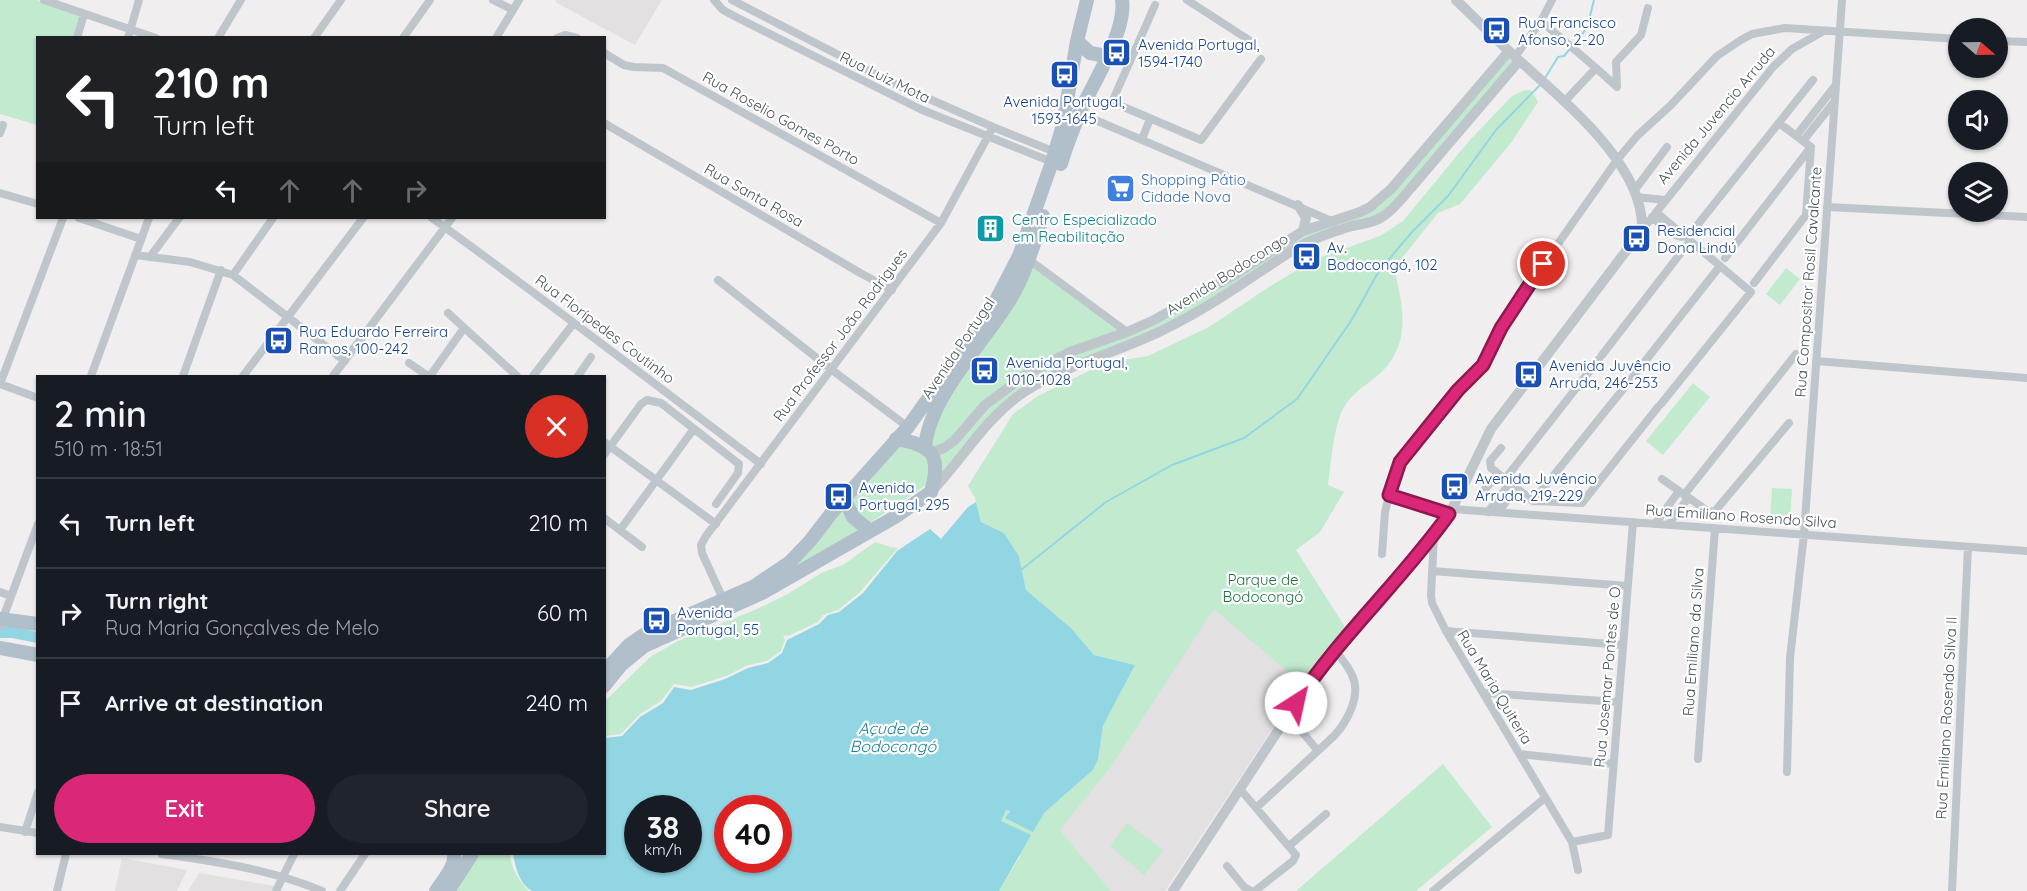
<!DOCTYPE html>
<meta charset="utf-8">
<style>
:root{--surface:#171b24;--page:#20242c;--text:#f1f3f6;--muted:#9ea1a6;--line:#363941;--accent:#db2777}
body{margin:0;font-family:Quicksand,sans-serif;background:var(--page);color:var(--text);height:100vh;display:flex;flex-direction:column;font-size:22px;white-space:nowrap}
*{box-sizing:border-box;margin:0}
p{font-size:20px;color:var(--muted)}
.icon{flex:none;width:33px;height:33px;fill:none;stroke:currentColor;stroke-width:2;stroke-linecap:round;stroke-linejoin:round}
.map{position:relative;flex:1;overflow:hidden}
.side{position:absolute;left:36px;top:375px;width:570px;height:480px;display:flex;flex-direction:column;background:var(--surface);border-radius:0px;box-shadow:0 2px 4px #0004}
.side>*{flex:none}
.guide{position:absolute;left:36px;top:36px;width:570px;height:183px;border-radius:0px;box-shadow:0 2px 4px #0004;background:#202124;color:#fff;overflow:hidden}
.needle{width:39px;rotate:110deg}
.fabs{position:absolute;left:1948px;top:18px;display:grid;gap:12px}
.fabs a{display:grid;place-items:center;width:60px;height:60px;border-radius:50%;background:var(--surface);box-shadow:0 2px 4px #0004;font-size:30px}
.speed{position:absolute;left:624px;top:795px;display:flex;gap:12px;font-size:30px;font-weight:700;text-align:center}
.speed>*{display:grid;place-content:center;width:78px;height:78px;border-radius:50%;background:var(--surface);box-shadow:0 2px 4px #0004;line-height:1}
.speed small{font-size:15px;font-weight:400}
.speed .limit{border:9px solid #d22;background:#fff;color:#111}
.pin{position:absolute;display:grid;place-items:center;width:51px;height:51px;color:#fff;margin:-26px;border:3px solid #fff;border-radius:50%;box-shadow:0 2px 6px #0007}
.me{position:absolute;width:66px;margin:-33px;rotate:35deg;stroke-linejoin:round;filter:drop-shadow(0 0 4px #0008)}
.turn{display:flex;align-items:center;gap:21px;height:126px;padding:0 18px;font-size:27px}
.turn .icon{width:78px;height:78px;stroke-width:2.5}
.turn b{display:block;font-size:42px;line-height:51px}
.lanes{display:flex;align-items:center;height:57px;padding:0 18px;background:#0003;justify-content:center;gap:30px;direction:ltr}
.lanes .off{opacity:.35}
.round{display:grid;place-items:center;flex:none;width:63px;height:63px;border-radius:32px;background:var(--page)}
.summary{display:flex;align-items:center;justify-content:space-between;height:102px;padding:0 18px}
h1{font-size:36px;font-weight:600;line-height:45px}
.cta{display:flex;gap:12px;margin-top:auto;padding:12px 18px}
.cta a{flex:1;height:69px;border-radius:36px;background:var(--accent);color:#fff;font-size:24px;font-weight:600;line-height:69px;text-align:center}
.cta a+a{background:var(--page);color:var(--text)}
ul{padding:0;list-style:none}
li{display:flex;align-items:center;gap:18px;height:90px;padding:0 18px;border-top:2px solid var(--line)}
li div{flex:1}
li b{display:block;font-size:22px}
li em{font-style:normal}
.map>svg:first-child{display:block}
.education{fill:#e2e0e0}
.green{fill:#c1eacf}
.water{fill:#93d6e3;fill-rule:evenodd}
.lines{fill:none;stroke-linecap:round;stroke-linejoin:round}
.stream{stroke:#93d6e3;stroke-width:2}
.minor{stroke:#bec6cc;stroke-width:8}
.tertiary{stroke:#bec6cc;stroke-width:10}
.primary{stroke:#b1bfca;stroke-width:14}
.route-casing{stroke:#8e194d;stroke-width:15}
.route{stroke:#db2777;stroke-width:10}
.labels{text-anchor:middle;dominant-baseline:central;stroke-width:4.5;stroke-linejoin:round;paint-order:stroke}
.transit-label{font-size:15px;fill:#164399;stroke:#fff;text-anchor:start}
.street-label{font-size:15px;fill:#48535a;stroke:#fff}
.shop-label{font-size:15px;fill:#366cbe;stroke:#fff;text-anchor:start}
.culture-label{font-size:15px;fill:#0d838f;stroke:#fff;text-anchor:start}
.park-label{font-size:15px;fill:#207445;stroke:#fff}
.water-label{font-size:16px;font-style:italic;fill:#1a8193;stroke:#fff}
</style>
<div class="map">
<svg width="2027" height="891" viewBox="0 0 2027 891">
<rect width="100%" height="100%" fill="#f1eeef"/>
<path class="education" d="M556,0H662L635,45L555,2Z
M1214,608L1302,684L1165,891H1111L1060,830L1111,767Z
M122,858L187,870L177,891H115Z
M199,873L275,886L272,891H188Z"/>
<path class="green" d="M0,0H37L83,15L76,37L38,38L37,125L0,114Z
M1508,56L1513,62L1393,204L1375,217L1328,230L1162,328L1024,389L941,476L937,454L1003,394L1063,359L1140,329L1304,233L1367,213Z
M1525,90H1531L1538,102L1511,143L1460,204L1438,213L1394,268C1402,302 1411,337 1387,366C1377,379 1357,388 1346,404C1334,419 1331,464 1328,485L1344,492L1320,532L1296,550L1345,627L1302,684L1214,609L1111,767L1060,830L1111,891H999L1020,856L1000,821L1006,810L1010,811L1005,818L1044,813L1093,770L1098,760L1103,726L1135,665L1094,655L1071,628L1026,590L1019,556L1004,533L981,522L975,498L968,486L1013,414L1038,396L1105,363L1148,356L1209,327L1272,285L1316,259L1380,236L1403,221L1469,141L1512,96Z
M1031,264L1121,331L1022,375L953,439L932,450L928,438L935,418Z
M1786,268L1800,279L1780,305L1766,294Z
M1693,383L1710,397L1663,455L1646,441Z
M898,444L915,446L931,460L929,483L868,524L850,505L851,496Z
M1772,488L1792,489L1790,521L1770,520Z
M844,504C848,516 854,523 865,530L777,583L636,648L605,683V679L634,645L648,635C702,613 759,594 803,554C818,540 831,520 844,504Z
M875,542L890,547L898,548L859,593L838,610L823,615L818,622L790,635L783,636L785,640L781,651L767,661L748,665L726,676L691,687L674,684L661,701L640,714L621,734L605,736V701L650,657L678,641L757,609L786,595L823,572L843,565Z
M1443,764L1492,827L1416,891H1296Z
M1127,823L1163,850L1144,875L1110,846Z
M476,854H510C511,868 518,880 529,891H451Z"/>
<path class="water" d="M976,502L981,522L1004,533L1019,556L1026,590L1071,628L1094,655L1135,665L1103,726L1098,760L1093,770L1044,813L1033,832L1005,818L1010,811L1006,810L1001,821L1031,835L999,891H532C518,882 516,868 513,854H604L605,738L622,736L640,717L663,703L674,687L691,690L725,679L748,668L768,663L782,653L787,640L819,624L828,615L839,612L863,593L897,551L930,529L941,539L968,507ZM638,808H688V860H638ZM728,808H778V860H728Z
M0,627H16L37,632V643L12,638H0Z"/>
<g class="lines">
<path class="stream" d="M1573,45L1587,28L1594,0
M1545,78L1558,57L1564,56L1569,50
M1021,570L1106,502L1172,465L1244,438L1297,399L1351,321L1379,271L1412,232L1448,196L1496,130L1540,85"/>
<path class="minor" d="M44,0L156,38
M493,0L513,10
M714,0L723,10L736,17L920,109L1052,162
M732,0L893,83L993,127L1055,152
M1187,0L1249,40
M1155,5L1112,102L1201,140L1261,59
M1541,21L1596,68L1564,102
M77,38L84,14
M128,38L139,0
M218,38L241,0
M314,38L341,0
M403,38L430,0
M496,38L519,0
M557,38L565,35L577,38
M1998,41L2027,42
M604,53L624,65L634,67L663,68L941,223
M1515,57L1541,21L1552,0
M1596,68L1617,87L1616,62L1641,35L1648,8
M1079,113L1334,222
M604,123L862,274L892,290
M0,133L3,125
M1796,136L1835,86
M1142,139L1150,119
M1803,141L1834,102
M1634,191L1667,147
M0,193L38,204
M1636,197L1665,200
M1827,207L2027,217
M1656,212L1751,292L1661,404
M1652,217L1670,233L1681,237
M79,218L141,239
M432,218C543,298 652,382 761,464
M1642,230L1773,67L1792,49L1822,32
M1691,233L1813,80
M135,255L190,262L233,275L345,361
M150,257L179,218
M1725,258L1811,147
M1028,259L1127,332
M233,275L273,218
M718,280L832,370L908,427
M1754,283L1806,215L1811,147L1779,123
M448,313L517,376
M1602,355L1690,241
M1816,361L2027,378
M409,363L428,376
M91,376L149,218
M183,376L221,270
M243,376L363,218
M333,376L452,218
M430,376L464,328
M533,376L573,324
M578,376L591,357
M1631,379L1720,266
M0,384L63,218
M0,384L38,398
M604,442L716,524
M1501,448L1490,461L1491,468L1533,501L1582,503L1658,407
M604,455L641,404L647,400L661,403L739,464L738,473L716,504
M1505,479L1599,359
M1662,479L1709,512L1715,511L1789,423
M1485,489L1492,481L1496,482L1501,476
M1389,495L1449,514
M1684,495L1796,354
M1533,501L1628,383
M1452,509L2027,551
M1488,512L1510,483
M1498,512L1517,488
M604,518L642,547
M1655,524L1679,491
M1669,524L1688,498
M620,530L693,430
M1434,535L1431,595L1432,603L1446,631L1572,842L1578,870
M1382,554L1385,512L1392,484L1400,462L1458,390L1483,365L1501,328L1519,299L1617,160L1637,136L1671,105L1717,56L1741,40L1752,34L1785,28L1959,39
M1432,571L1628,586
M0,592L11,596
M723,599L702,553L701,545L706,536L941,223L993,127
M0,626L38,524
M1446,631L1623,645
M1484,693L1618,702
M1288,715L1318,751
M1520,754L1613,764
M1698,759L1715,528
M1787,772L1790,658L1804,534L1842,0
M1240,789L1296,855L1293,861L1255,891
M1256,808L1334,736C1347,722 1362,695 1352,675C1348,666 1341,658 1336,651
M0,827L38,833
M25,832L38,792
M1572,842L1608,835L1633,522
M1289,846L1326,814
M162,854C217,862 270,869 322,891
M1227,866L1244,887L1251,891
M57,891L66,854
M276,891L294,854
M340,891L365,854
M1433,891L1545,798
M1952,891L1968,547"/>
<path class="tertiary" d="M1298,205L1306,218L1303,231
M931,453L944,448L955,440L985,405L1027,374L1070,352L1127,332L1152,321L1231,277L1303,231L1360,212L1370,207L1391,189L1509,51
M931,492C963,459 985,418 1024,392C1067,364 1120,352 1165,329C1211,307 1251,277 1293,250C1311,239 1332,232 1352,226C1362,224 1373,223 1382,217C1394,210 1402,198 1411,188L1519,61
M1173,891L1304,691L1327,661L1430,541L1452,509L1491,429L1642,230C1645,161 1554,94 1509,51C1491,35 1474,17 1456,0"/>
<path class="primary" d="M1077,41L1090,53L1106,56
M1061,164C1066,146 1073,129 1080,112C1093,83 1127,30 1122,0
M925,447C930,395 985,342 1011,298C1026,273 1034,243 1043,216
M844,498L853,517L870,531
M0,619L38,624
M0,648L38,655
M604,672L629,645L645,634L753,587L790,562L810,541L833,511L908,427L990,312L1019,256L1052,162L1063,125L1077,41L1087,0
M604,686L621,665L644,646L764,592L895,517L931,492C942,454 932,445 896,439
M436,891C443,880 456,866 454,854
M448,891L472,854"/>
</g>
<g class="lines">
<defs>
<path id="route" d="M1296,703C1340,636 1402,580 1449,514L1389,495L1400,462L1458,390L1483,365L1501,328L1543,264"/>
</defs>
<use href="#route" class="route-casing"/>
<use href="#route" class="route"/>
</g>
<defs>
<symbol id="bus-square" viewBox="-11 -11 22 22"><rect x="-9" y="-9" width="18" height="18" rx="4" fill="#1a4fb4" stroke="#fff"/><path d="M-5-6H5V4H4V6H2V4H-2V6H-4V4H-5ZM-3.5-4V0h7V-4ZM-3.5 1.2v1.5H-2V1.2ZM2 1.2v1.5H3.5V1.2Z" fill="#fff"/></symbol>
<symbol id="supermarket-square" viewBox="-11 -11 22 22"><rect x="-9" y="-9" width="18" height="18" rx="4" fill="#3f7fe0" stroke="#fff"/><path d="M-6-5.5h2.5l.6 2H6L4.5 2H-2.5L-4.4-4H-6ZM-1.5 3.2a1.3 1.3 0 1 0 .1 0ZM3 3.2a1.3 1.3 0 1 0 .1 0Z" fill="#fff"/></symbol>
<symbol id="building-square" viewBox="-11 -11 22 22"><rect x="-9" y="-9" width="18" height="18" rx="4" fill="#0f9aa8" stroke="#fff"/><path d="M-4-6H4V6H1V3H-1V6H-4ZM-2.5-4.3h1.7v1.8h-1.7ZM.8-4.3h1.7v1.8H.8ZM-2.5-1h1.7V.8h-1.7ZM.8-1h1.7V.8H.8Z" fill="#fff"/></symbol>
</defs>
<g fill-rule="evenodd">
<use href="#bus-square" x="1480" y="14" width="33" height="33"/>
<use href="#bus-square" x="1100" y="36" width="33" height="33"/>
<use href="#bus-square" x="1048" y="58" width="33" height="33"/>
<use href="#supermarket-square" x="1104" y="172" width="33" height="33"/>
<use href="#building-square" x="974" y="212" width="33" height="33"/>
<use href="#bus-square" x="1620" y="222" width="33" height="33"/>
<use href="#bus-square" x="1290" y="240" width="33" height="33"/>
<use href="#bus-square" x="262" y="324" width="33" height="33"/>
<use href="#bus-square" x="968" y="354" width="33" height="33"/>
<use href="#bus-square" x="1512" y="358" width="33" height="33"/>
<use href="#bus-square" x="1438" y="470" width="33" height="33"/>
<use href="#bus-square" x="822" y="480" width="33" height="33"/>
<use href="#bus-square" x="640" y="604" width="33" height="33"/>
</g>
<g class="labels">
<g class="transit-label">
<text x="1518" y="22">Rua Francisco<tspan x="1518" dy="17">Afonso, 2-20</tspan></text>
<text x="1138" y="44">Avenida Portugal,<tspan x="1138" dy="17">1594-1740</tspan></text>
<text x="1064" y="101" text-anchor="middle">Avenida Portugal,<tspan x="1064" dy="17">1593-1645</tspan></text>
<text x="1657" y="230">Residencial<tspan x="1657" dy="17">Dona Lindú</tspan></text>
<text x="1327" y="247">Av.<tspan x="1327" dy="17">Bodocongó, 102</tspan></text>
<text x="299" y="331">Rua Eduardo Ferreira<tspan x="299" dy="17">Ramos, 100-242</tspan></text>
<text x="1006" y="362">Avenida Portugal,<tspan x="1006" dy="17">1010-1028</tspan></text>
<text x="1549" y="365">Avenida Juvêncio<tspan x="1549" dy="17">Arruda, 246-253</tspan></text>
<text x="1475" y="478">Avenida Juvêncio<tspan x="1475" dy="17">Arruda, 219-229</tspan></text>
<text x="859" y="487">Avenida<tspan x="859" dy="17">Portugal, 295</tspan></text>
<text x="677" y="612">Avenida<tspan x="677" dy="17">Portugal, 55</tspan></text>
</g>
<g class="street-label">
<text transform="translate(885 77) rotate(26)">Rua Luiz Mota</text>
<text transform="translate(1716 115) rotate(-50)">Avenida Juvencio Arruda</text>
<text transform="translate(781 118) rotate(29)">Rua Roselio Gomes Porto</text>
<text transform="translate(754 195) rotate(30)">Rua Santa Rosa</text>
<text transform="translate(1227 274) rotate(-32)">Avenida Bodocongo</text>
<text transform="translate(1808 282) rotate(-86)">Rua Compositor Rosil Cavalcante</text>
<text transform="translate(605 329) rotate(37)">Rua Florípedes Coutinho</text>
<text transform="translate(840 335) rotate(-53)">Rua Professor João Rodrigues</text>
<text transform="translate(958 348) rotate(-56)">Avenida Portugal</text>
<text transform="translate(1741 516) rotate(4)">Rua Emiliano Rosendo Silva</text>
<text transform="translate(1693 642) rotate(-86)">Rua Emiliano da Silva</text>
<text transform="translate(1607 677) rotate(-85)">Rua Josemar Pontes de O</text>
<text transform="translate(1495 687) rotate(59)">Rua Maria Quiteria</text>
<text transform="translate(1946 718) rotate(-87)">Rua Emiliano Rosendo Silva II</text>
</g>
<g class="shop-label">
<text x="1141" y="179">Shopping Pátio<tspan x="1141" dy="17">Cidade Nova</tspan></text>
</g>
<g class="culture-label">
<text x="1012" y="219">Centro Especializado<tspan x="1012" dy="17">em Reabilitação</tspan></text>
</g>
<g class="park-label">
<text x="1263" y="579">Parque de<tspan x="1263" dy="17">Bodocongó</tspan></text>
</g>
<g class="water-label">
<text x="893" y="728">Açude de<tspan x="893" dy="18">Bodocongó</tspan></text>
</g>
</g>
</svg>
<div class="fabs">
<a><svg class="needle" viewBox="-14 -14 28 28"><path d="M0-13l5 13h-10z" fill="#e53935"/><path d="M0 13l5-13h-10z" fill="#9ea1a6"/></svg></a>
<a><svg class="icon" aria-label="sound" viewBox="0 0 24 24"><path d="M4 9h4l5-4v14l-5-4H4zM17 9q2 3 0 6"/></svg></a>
<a><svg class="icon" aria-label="layers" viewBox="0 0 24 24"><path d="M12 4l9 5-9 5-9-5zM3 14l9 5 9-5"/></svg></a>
</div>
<div class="speed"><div>38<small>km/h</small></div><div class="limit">40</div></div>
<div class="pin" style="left:1543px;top:264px;background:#d93025"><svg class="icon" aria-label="arrive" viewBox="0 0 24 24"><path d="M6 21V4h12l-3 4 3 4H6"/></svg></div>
<svg class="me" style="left:1296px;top:703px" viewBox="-20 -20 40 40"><circle r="19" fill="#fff"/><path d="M0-13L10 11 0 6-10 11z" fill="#db2777"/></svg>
<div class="guide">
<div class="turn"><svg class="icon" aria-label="left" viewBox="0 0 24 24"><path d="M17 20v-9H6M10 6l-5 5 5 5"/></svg><div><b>210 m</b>Turn left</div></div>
<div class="lanes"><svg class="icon" aria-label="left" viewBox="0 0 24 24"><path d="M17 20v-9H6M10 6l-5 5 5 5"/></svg><svg class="icon off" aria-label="ahead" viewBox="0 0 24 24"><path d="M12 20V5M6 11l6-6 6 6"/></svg><svg class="icon off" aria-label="ahead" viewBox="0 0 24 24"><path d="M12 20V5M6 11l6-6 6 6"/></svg><svg class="icon off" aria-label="right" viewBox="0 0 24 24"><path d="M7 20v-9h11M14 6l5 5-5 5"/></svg></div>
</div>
<section class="side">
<div class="summary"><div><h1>2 min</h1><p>510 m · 18:51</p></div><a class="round" style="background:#d93025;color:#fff"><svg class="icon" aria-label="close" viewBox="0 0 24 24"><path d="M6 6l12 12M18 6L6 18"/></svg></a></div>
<ul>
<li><svg class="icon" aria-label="left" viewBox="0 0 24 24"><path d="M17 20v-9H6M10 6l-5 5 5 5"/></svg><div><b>Turn left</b></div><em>210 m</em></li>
<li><svg class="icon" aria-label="right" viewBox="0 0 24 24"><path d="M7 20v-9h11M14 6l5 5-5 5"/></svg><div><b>Turn right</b><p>Rua Maria Gonçalves de Melo</p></div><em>60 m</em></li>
<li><svg class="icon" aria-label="arrive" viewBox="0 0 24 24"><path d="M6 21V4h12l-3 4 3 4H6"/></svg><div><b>Arrive at destination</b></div><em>240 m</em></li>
</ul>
<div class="cta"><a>Exit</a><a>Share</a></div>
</section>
</div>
